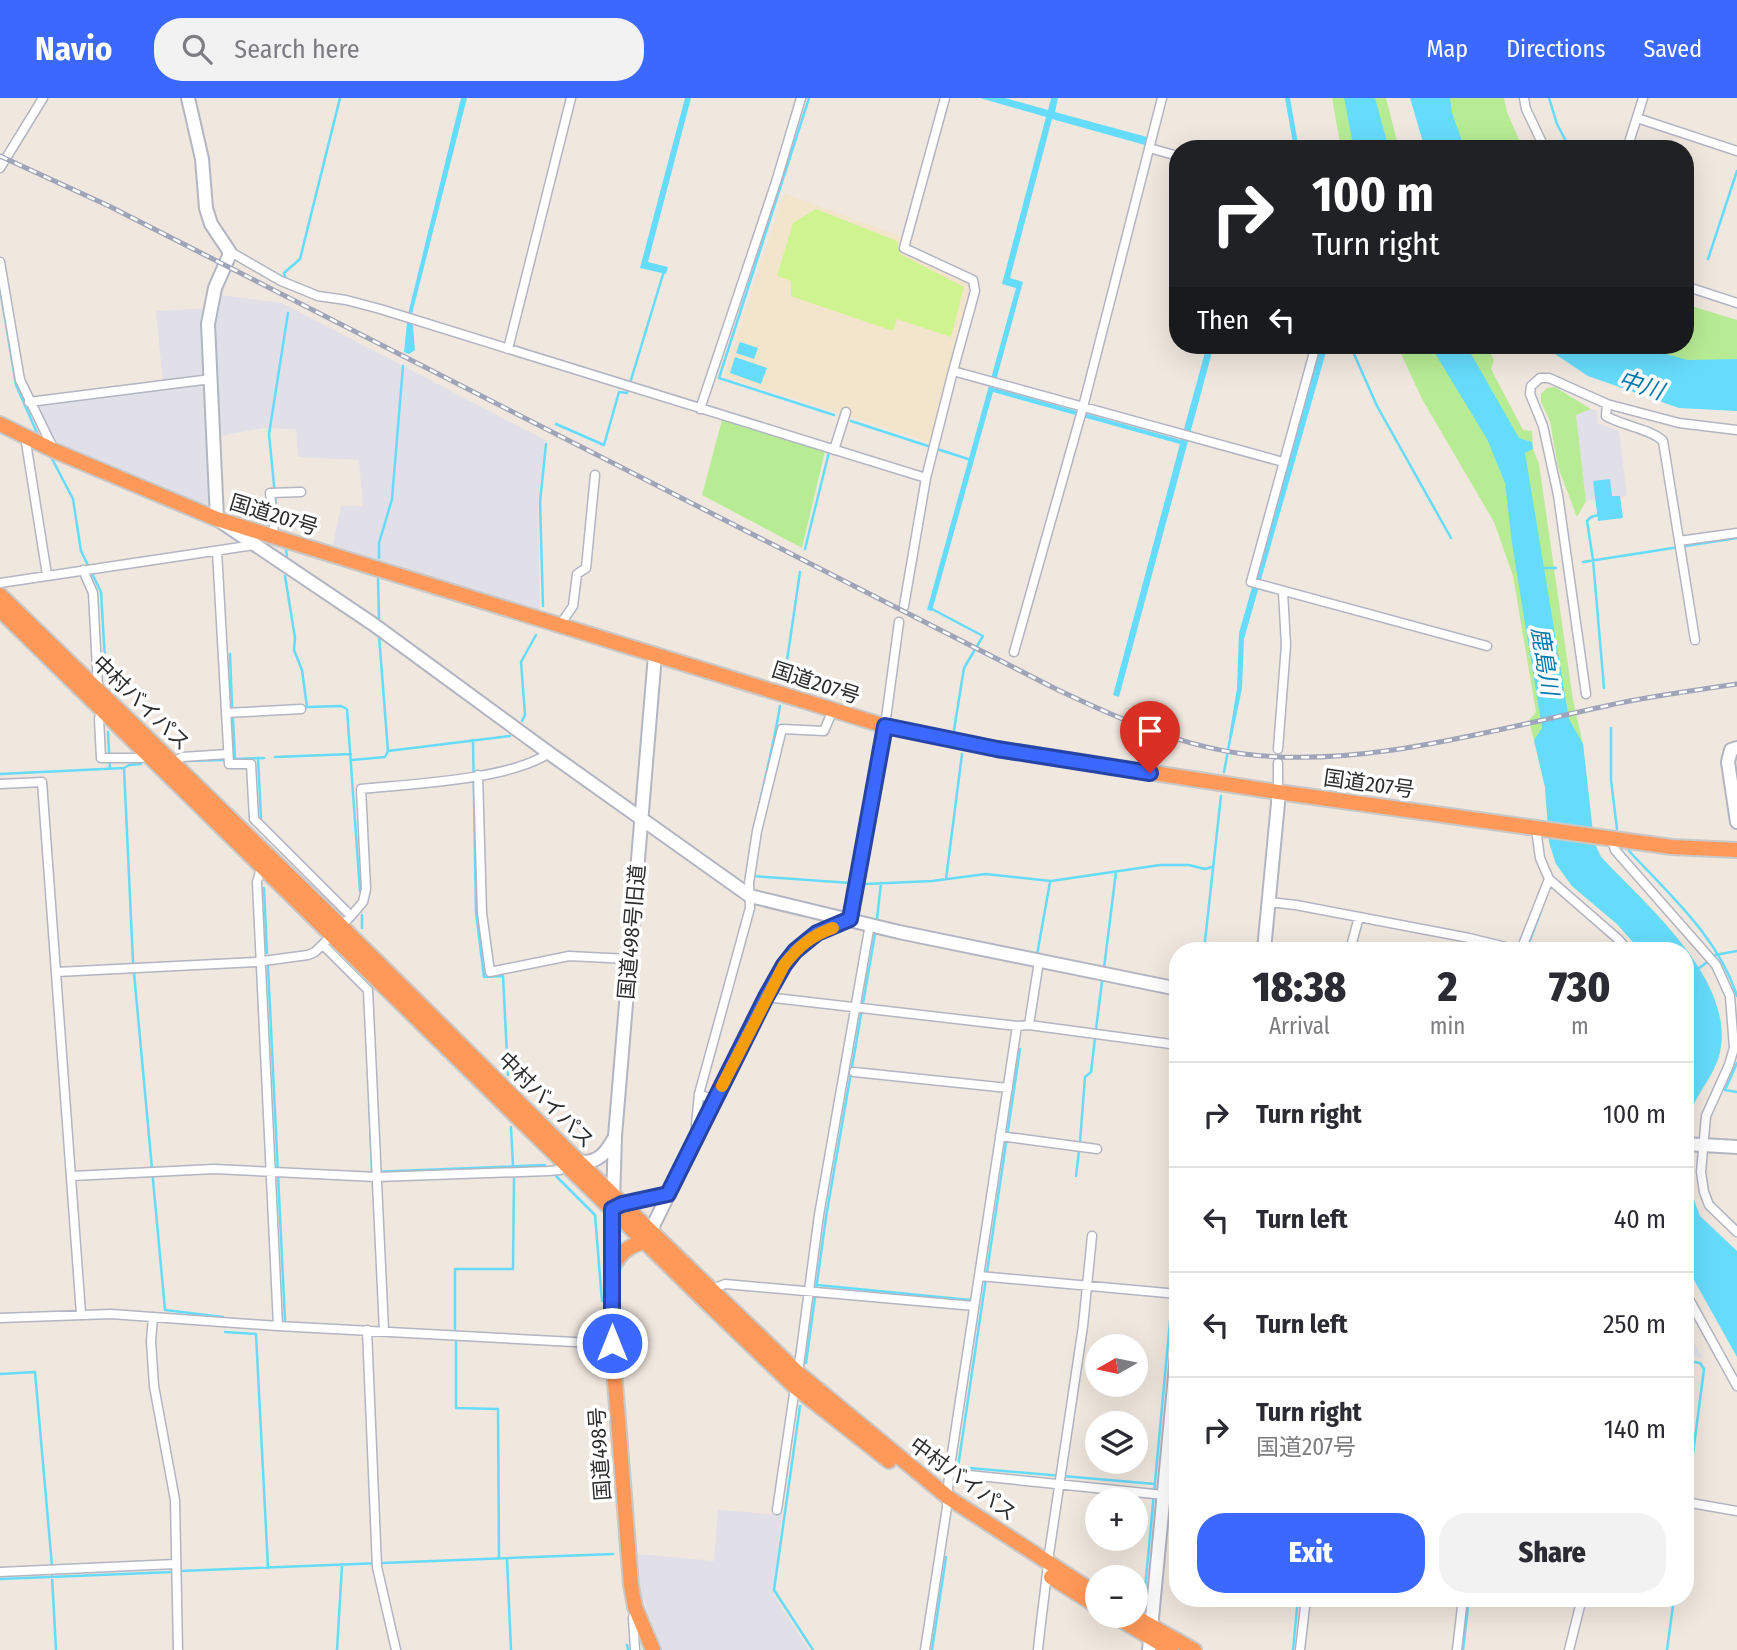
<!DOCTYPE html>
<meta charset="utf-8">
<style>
:root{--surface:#fff;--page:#f2f2f3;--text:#2b2b33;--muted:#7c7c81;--line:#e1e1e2;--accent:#3b69ff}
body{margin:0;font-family:"Fira Sans Condensed","Noto Sans JP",sans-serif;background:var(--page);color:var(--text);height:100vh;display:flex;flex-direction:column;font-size:26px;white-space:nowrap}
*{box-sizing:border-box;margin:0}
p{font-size:23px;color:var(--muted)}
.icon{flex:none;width:38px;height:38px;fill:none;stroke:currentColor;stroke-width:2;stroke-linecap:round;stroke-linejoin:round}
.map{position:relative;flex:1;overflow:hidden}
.sheet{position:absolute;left:1169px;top:844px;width:525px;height:665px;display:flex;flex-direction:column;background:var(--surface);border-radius:28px;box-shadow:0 7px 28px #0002}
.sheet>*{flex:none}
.top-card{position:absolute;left:1169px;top:42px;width:525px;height:214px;border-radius:28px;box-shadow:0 7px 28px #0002;background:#202124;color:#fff;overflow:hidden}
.needle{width:46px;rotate:261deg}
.fabs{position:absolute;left:1085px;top:1236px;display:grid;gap:14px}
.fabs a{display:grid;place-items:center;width:63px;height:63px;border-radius:50%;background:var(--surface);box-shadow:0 7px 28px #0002;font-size:35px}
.pin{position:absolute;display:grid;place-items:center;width:60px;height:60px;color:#fff;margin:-72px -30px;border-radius:50% 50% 50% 0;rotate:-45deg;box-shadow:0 0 7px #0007}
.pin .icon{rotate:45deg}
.me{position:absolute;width:77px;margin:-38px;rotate:0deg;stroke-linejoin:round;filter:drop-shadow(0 0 5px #0008)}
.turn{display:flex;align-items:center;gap:24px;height:147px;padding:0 28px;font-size:32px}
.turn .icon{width:91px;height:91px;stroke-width:2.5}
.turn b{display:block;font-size:49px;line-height:60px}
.then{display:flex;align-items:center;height:66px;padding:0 28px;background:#0003;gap:14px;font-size:26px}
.eta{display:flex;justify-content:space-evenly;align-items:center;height:119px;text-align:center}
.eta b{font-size:42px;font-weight:800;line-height:49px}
.cta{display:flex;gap:14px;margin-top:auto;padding:14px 28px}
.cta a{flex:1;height:80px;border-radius:28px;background:var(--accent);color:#fff;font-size:28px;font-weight:800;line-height:80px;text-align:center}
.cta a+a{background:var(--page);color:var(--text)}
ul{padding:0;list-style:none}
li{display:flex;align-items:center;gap:21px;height:105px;padding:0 28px;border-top:2px solid var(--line)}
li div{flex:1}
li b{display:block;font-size:26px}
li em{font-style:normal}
header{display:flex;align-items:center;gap:42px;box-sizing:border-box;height:98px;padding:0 35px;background:var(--accent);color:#fff}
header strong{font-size:33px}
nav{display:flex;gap:38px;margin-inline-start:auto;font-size:24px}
.search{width:490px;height:63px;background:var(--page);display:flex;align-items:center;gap:18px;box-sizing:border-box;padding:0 24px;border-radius:28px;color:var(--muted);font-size:26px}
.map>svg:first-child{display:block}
.industrial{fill:#e1dfe8}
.education{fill:#f3e4cc}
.green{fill:#b7ec95}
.pitch{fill:#cef48f}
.water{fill:#66dcfc}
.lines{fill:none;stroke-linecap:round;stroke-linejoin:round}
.stream{stroke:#66dcfc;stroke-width:2.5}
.street-casing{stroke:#b2b5c2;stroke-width:11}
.secondary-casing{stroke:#b2b5c2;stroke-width:16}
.highway-casing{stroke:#c8c8c8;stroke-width:18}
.street{stroke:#fff;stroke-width:8}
.secondary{stroke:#fff;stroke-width:12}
.highway{stroke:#ff9959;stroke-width:14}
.rail-casing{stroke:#9fa4b9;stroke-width:5}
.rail{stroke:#fff;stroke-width:2.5;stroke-dasharray:8;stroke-linecap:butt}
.route-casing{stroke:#2644a6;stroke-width:18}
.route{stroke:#3b69ff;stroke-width:12}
.slow{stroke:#f59e0b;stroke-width:12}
.labels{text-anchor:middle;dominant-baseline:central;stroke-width:7;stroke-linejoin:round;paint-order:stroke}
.street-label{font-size:21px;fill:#2d2d2d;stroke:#fff}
.water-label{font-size:23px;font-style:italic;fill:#007aad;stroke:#fff}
</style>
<header>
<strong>Navio</strong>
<div class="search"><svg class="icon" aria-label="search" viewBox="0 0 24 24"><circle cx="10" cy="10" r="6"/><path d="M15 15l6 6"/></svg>Search here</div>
<nav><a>Map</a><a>Directions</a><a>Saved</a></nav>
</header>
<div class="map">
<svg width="1737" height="1552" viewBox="0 0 1737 1552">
<rect width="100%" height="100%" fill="#f0e7de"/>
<path class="industrial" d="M219,197L282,205L545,342L538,404L540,512L333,447L341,408H363L359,362L298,359L296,331L265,330L208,340L210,403L205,407L154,391L51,341L31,302L163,285L156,213L215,210Z
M1591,311L1598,313L1597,325L1619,333L1627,398L1586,403L1576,317Z
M1685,1229L1703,1260L1685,1257Z
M718,1412L782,1417L773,1496L809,1552H662L642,1498L637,1456L714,1463Z"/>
<path class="education" d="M784,95L902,139L903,152L972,184L973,192L931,345L724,278Z"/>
<path class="green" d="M1332,0H1352L1364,51H1341Z
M1366,0H1386L1399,51H1378Z
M1434,0H1504L1507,14L1523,51H1446Z
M1685,206L1737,222V296L1571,247H1685Z
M1397,247H1439L1512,386L1553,664L1640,852L1617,826L1572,788L1556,766L1549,744L1545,689L1529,622L1536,614L1513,478L1494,424L1422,301Z
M1457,247H1486L1494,262L1491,271L1523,332L1532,333L1533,351L1539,366L1573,602L1583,646L1594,744L1601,759C1646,807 1735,881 1720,954C1716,974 1699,993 1691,1012C1688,1020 1687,1030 1685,1038V852L1597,780L1517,358Z
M1555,289L1591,311L1576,317L1586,403L1577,419L1558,369L1550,323L1541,304V296L1547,290Z
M722,322L825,353L802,450L702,397Z"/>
<path class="pitch" d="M816,111L897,143L900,156L964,189L951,239L897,221L893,233L791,198V183L777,178L793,125Z"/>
<path class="water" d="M461,0H467L412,216L415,252L409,256L404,254L408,216Z
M685,0H691L648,164L668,169L666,176L640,170Z
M980,0H1005L1048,12L1051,0H1058L1055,14L1147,39L1145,47L1052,21L1010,180L1023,184L994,290L1181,342L1207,247H1214L1119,599L1113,597L1180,346L993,294L932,513L927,512L1016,190L1002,186L1046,19Z
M1285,0H1290L1299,51H1294Z
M1344,0H1375L1389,51H1354Z
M1410,0H1450L1452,15L1465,51H1425Z
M740,244L758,250L754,261L736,255Z
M1321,247H1328L1244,541L1242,590L1232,639H1229L1237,590L1239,535Z
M1430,247H1466L1519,340L1532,344L1533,351L1525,355L1569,621L1583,646L1594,744L1601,759C1646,807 1735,881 1720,954C1716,974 1699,993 1691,1012C1688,1020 1687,1030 1685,1038V852H1640L1617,826L1572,788L1556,766L1549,744L1545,689L1534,642L1542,630L1512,445L1505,385L1487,341Z
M1544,247H1633L1688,262L1737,261V313L1679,310L1588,278L1549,252Z
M735,259L767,270L761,286L730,275Z
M1610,381L1612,398H1620L1623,420L1598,423L1593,383Z
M1685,1068L1688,1086L1700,1118L1737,1153V1259L1685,1166Z"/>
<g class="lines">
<path class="stream" d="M809,0L719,280L834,317
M1549,0L1557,26L1570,51
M1708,161L1737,73
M285,179L284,175L300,161L340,0
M0,190L16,287L38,337
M1350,247L1377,308L1451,440
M851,323L971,362
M556,326L604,347L619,294L627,295L664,173
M49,355L73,401L81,453L101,494L106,579
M1598,417L1591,419L1587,423L1593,462L1604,590
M278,428L269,336L288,215
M286,451L287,459
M805,451L831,346
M379,460V445L392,401L403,268
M1583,464L1737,440
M1542,470H1556
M285,478L295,540L294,552L302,572L307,609L341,608L347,611L360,793
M378,481L379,520
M543,508L540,404L546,346
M932,511L983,538L964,570L954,632
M230,556L232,608
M784,583L800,474
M233,621L235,661L264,660
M522,623L525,617L521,564L536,537
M1611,630V682L1617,731
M108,634L110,670
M473,642L476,814L484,879L503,878L508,977
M388,653L510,638
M275,659L351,656
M258,660L261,720
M352,662L385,659L388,653L379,538
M188,663L223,662
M124,670L129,667L141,666
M1224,674L1231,636
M0,676L124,670L133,864L165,1212L223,1219
M1629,753C1670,797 1718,839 1737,898
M747,774C754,718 771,664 780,608
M753,778L865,786L932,783L986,776L1051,783L1160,767H1189L1205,771L1212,769
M946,781L962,656
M264,790L267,855
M362,817V830
M877,821L881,785
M1527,850L1540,816
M1272,851L1297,852
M1204,852L1221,698
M1037,857L1050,784
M1715,857L1737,853
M268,868L285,1222
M1104,870L1116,774
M1698,871L1706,865
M1096,931L1102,884
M1020,951L958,1369L1155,1386
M1737,965L1725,992L1737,994
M368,967L372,1074L545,1067
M511,1029L513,1068
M1080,1044L1085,979L1091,974L1095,940
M556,1078L595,1117L602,1203
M1076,1078L1079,1053
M817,1187L970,1202
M1173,1191L1178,1139
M455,1232V1171H513L514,1081
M225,1234L256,1236L268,1470
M456,1243V1310L498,1311L499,1460
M1685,1262L1700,1265L1704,1271L1687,1401
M806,1265L826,1119L875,836
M0,1276L35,1274L52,1468
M800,1308L774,1492L813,1552
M507,1461L511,1552
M179,1473L613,1456
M52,1478L56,1552
M0,1481L173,1474
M1145,1491L1172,1202
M627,1547L628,1552
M337,1552L342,1468
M932,1552L946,1459
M1293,1552L1298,1500
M1463,1552L1469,1500
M1667,1552L1674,1500"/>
<defs>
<path id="street" d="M945,0L904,150L973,182L975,193L953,273
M1524,0L1526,11L1545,51
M1637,20L1737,53
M1149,50L1178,58
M1627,51L1643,0
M0,70L43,0
M229,153L281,183L318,198L346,202L380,211L926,380
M0,164L20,282L53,350
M1685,188L1737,205
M1316,247L1251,484L1487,548
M508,251L571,0
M29,304L211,281
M1607,306L1606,318C1623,328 1651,331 1663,343L1695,542
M700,311L776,84L801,0
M25,338L47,477
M834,352L846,314
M272,438L274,428L270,395L301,394
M1679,443L1737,435
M217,453L229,666H251L254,721L351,818
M83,472L93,495L98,589
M0,485L254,447
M904,508L926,380L953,273L1283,364
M560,527L573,508L577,476L586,470L595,377
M1014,554L1083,309L1162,0
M1586,596L1558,397L1543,328L1530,296L1531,288L1540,280H1549L1607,306L1679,325L1737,332
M101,610L99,621L101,660H142L148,656
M226,615L301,611
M1278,651L1286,547L1283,494
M172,665L182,659L228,656
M478,677L482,815L490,874L569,858L629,861
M0,686L42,684L81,1216
M1278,694V665
M1612,742L1615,752L1716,867L1730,898L1734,950L1729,967L1706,1018L1701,1074L1704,1094L1709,1107L1737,1134
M262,767L257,784L278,1228
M1549,781L1618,841L1628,852
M1269,804L1296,807L1469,840L1518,852
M851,821L885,628L899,524
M323,847L368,892L384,1233
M1350,852L1359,819
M1521,852L1549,781L1540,760L1536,731
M57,874L256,864L308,857L315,854L351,818L363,804L366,791L361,691C409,686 510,682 549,655
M766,899L1017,928L1029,927L1039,863
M1029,927L1178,947
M854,974L1008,990
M714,1002L699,996L750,810L749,785L757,733L782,631L824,633L832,614
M695,1038L699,996
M1000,1038L1097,1051
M72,1078L214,1071L376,1079L548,1073L560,1072L566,1066
M979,1178L1178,1196
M710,1192L725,1186L974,1208
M1685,1194L1737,1288
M153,1219L151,1243L154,1288L175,1402L178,1552
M0,1220L111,1216L278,1228L612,1246
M367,1232L377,1469L396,1552
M798,1275L819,1117L870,826
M949,1375L1164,1397
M1685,1404L1737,1413
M777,1412L795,1289
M0,1474L175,1466
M635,1512L633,1520L635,1552
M925,1552L947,1409L949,1375L1017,928
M1038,1552C1041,1520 1046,1488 1049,1456L1083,1228L1092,1138
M1300,1552L1306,1500
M1457,1552L1463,1500
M1569,1552L1582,1500"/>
<path id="secondary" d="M188,0L202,61L206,110L211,126L229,153V158L215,190L208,226L217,421L373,526L549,655L750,798L899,834L1178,891
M1737,650L1731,652L1728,664L1737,724
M1264,852L1278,705V694
M1685,1046L1737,1049
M579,1064C599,1065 606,1055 615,1039
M613,1104L615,1038L655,557
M615,1109L668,1096
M647,1140L766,899C779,875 791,853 815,837C826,830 839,828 851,821
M1149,1552L1178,1246"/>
<path id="highway" d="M0,326L55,353L217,421L885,628L997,651L1278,694L1672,749L1737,752
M0,497L341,828L579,1064L798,1275L949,1400L1097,1496
M0,512L699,1197L795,1289L889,1363
M612,1111V1246L631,1487L635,1509L653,1552
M612,1170C620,1155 629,1147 645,1144
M1051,1479L1097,1508
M1113,1517L1171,1552
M1132,1517L1194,1552"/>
</defs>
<use href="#street" class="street-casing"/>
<use href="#secondary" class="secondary-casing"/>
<use href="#highway" class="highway-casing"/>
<use href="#street" class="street"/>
<use href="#secondary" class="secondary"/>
<use href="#highway" class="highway"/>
<defs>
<path id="rail" d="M0,58L109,108L1054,590C1115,619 1177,647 1244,656C1361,671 1492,632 1606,608C1649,598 1693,593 1737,586"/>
</defs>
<use href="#rail" class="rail-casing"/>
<use href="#rail" class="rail"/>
</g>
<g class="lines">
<defs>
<path id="route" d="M612,1245V1111L622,1106L668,1096L766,899L784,867L795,853L817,835L850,821L885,628L997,651L1150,675"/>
</defs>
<use href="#route" class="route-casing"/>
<use href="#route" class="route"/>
<path class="slow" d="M722,988L784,867C798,849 812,837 833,830"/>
</g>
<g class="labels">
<g class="street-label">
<text transform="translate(274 417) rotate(17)">国道207号</text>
<text transform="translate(816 585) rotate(18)">国道207号</text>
<text transform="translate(141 605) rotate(44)">中村バイパス</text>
<text transform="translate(1369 686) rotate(8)">国道207号</text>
<text transform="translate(632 834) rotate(-85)">国道498号旧道</text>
<text transform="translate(546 1002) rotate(45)">中村バイパス</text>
<text transform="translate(600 1356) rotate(-94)">国道498号</text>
<text transform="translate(963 1381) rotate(36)">中村バイパス</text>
</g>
<g class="water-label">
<text transform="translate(1641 287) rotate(18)">中川</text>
<text transform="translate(1545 563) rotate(81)">鹿島川</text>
</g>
</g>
</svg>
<div class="fabs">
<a><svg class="needle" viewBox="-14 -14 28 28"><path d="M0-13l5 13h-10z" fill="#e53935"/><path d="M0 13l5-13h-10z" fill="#7c7c81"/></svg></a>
<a><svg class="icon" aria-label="layers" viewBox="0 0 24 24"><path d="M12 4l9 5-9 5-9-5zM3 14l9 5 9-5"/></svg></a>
<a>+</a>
<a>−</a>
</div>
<div class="pin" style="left:1150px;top:675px;background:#d93025"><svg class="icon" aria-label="arrive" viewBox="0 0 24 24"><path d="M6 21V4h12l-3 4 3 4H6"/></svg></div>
<svg class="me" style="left:612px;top:1245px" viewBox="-20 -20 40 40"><circle r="17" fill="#3b69ff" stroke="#fff" stroke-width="3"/><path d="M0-11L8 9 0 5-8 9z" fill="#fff"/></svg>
<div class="top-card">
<div class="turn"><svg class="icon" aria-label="right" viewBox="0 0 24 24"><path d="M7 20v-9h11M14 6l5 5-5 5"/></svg><div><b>100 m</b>Turn right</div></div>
<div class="then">Then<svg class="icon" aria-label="left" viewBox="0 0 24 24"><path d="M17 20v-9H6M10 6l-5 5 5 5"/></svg></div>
</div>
<section class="sheet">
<div class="eta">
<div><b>18:38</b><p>Arrival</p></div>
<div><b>2</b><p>min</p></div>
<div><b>730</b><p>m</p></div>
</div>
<ul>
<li><svg class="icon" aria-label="right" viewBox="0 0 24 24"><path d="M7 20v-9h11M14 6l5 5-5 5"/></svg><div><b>Turn right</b></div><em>100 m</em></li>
<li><svg class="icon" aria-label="left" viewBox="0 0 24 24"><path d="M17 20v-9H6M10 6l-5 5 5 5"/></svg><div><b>Turn left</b></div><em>40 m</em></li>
<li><svg class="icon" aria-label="left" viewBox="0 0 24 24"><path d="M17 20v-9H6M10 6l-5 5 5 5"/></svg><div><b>Turn left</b></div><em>250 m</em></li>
<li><svg class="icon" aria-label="right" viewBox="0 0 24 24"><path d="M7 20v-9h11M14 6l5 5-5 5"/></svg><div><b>Turn right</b><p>国道207号</p></div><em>140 m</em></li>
</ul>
<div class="cta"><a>Exit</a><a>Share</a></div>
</section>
</div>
